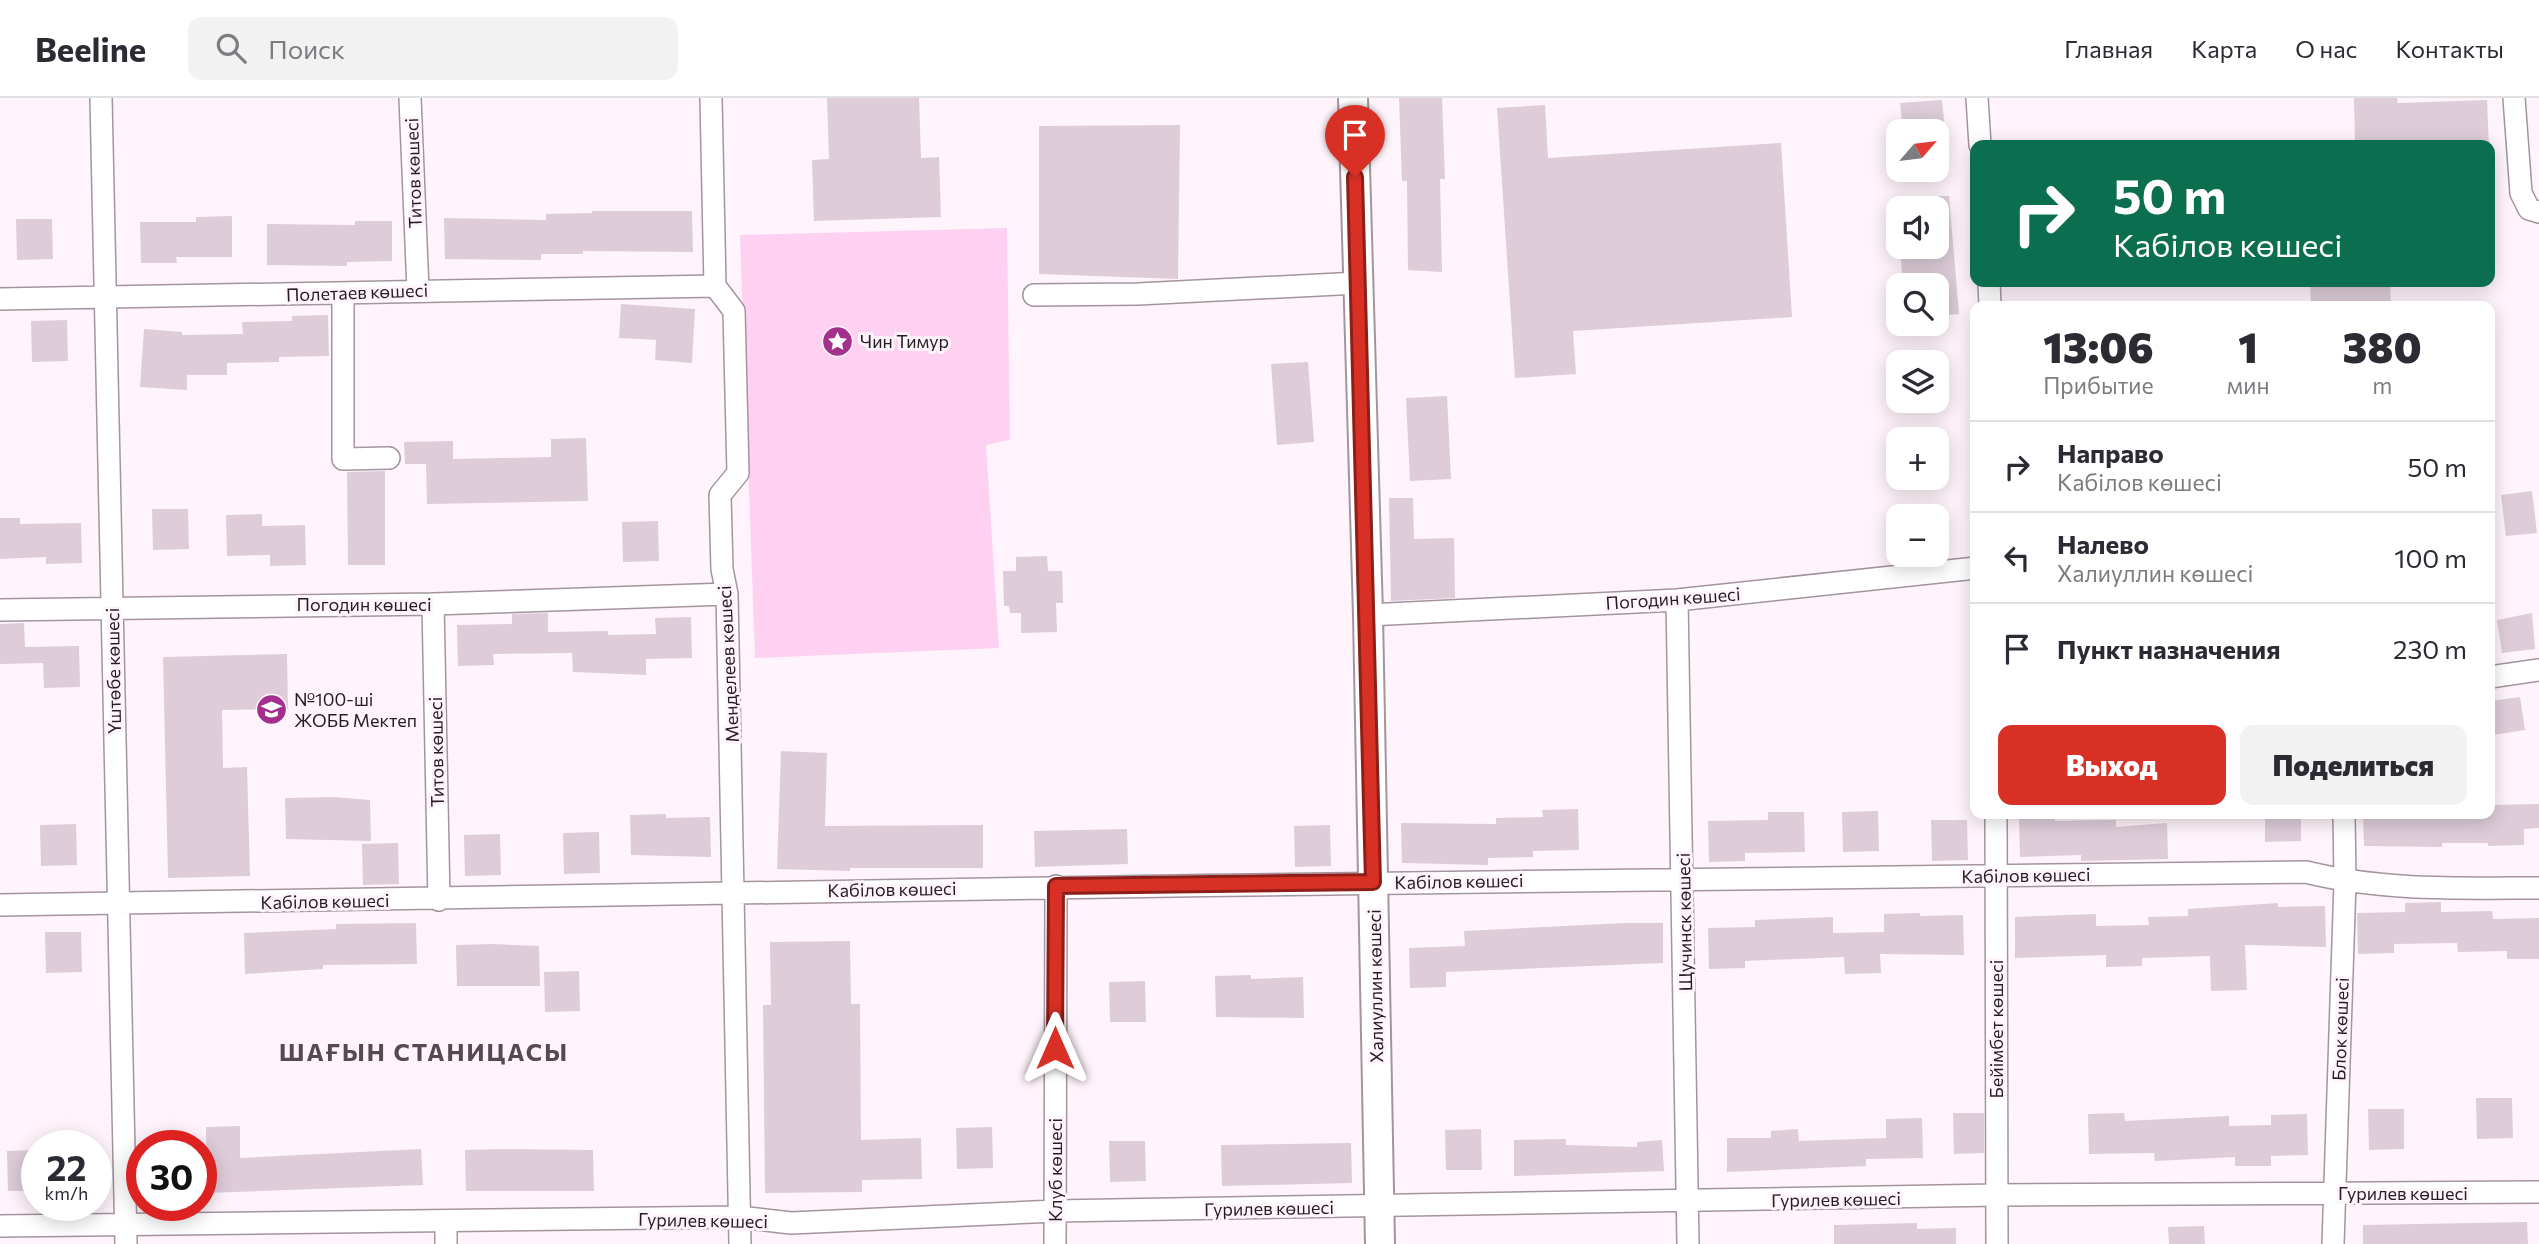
<!DOCTYPE html>
<html lang="ru">
<meta charset="utf-8">
<style>
:root{--surface:#fff;--page:#f2f2f3;--text:#2b2b33;--muted:#7c7c81;--line:#e1e1e2;--accent:#d93025}
body{margin:0;font-family:Commissioner,sans-serif;background:var(--page);color:var(--text);height:100vh;display:flex;flex-direction:column;font-size:26px;white-space:nowrap}
*{box-sizing:border-box;margin:0}
p{font-size:23px;color:var(--muted)}
.icon{flex:none;width:38px;height:38px;fill:none;stroke:currentColor;stroke-width:2;stroke-linecap:round;stroke-linejoin:round}
.map{position:relative;flex:1;overflow:hidden}
.side{position:absolute;left:1970px;top:203px;width:525px;height:518px;display:flex;flex-direction:column;background:var(--surface);border-radius:14px;box-shadow:0 4px 18px #0003}
.side>*{flex:none}
.guide{position:absolute;left:1970px;top:42px;width:525px;height:147px;border-radius:14px;box-shadow:0 4px 18px #0003;background:#0b6e4f;color:#fff;overflow:hidden}
.needle{width:46px;rotate:62deg}
.controls{position:absolute;left:1886px;top:21px;display:grid;gap:14px}
.controls a{display:grid;place-items:center;width:63px;height:63px;border-radius:14px;background:var(--surface);box-shadow:0 4px 18px #0003;font-size:35px}
.speed{position:absolute;left:21px;top:1032px;display:flex;gap:14px;font-size:35px;font-weight:700;text-align:center}
.speed>*{display:grid;place-content:center;width:91px;height:91px;border-radius:50%;background:var(--surface);box-shadow:0 4px 18px #0003;line-height:1}
.speed small{font-size:18px;font-weight:400}
.speed .limit{border:10px solid #d22;background:#fff;color:#111}
.pin{position:absolute;display:grid;place-items:center;width:60px;height:60px;color:#fff;margin:-72px -30px;border-radius:50% 50% 50% 0;rotate:-45deg;box-shadow:0 0 7px #0007}
.pin .icon{rotate:45deg}
.me{position:absolute;width:77px;margin:-38px;rotate:0deg;stroke-linejoin:round;filter:drop-shadow(0 0 5px #0008)}
.turn{display:flex;align-items:center;gap:24px;height:147px;padding:0 28px;font-size:32px}
.turn .icon{width:91px;height:91px;stroke-width:2.5}
.turn b{display:block;font-size:49px;line-height:60px}
.eta{display:flex;justify-content:space-evenly;align-items:center;height:119px;text-align:center}
.eta b{font-size:42px;font-weight:800;line-height:49px}
.cta{display:flex;gap:14px;margin-top:auto;padding:14px 28px}
.cta a{flex:1;height:80px;border-radius:14px;background:var(--accent);color:#fff;font-size:28px;font-weight:800;line-height:80px;text-align:center}
.cta a+a{background:var(--page);color:var(--text)}
ul{padding:0;list-style:none}
li{display:flex;align-items:center;gap:21px;height:91px;padding:0 28px;border-top:2px solid var(--line)}
li div{flex:1}
li b{display:block;font-size:26px}
li em{font-style:normal}
header{display:flex;align-items:center;gap:42px;box-sizing:border-box;height:98px;padding:0 35px;background:var(--surface);border-bottom:2px solid var(--line)}
header strong{font-size:33px}
nav{display:flex;gap:38px;margin-inline-start:auto;font-size:24px}
.search{width:490px;height:63px;background:var(--page);display:flex;align-items:center;gap:18px;box-sizing:border-box;padding:0 24px;border-radius:14px;color:var(--muted);font-size:26px}
.map>svg:first-child{display:block}
.green{fill:#fed1f2}
.building{fill:#decdd9}
.lines{fill:none;stroke-linecap:round;stroke-linejoin:round}
.street-casing{stroke:#a4949f;stroke-width:24}
.secondary-casing{stroke:#a4949f;stroke-width:32}
.street{stroke:#fff;stroke-width:21}
.secondary{stroke:#fff;stroke-width:28}
.route-casing{stroke:#8d1f18;stroke-width:18}
.route{stroke:#d93025;stroke-width:12}
.labels{text-anchor:middle;dominant-baseline:central;stroke-width:6;stroke-linejoin:round;paint-order:stroke}
.street-label{font-size:18px;fill:#241e23;stroke:#fff4fb}
.poi-label{font-size:18px;fill:#241e23;stroke:#fff4fb;text-anchor:start}
.district-label{font-size:24px;font-weight:bold;letter-spacing:2px;fill:#574953;stroke:#fff4fb}
</style>
<header>
<strong>Beeline</strong>
<div class="search"><svg class="icon" aria-label="search" viewBox="0 0 24 24"><circle cx="10" cy="10" r="6"/><path d="M15 15l6 6"/></svg>Поиск</div>
<nav><a>Главная</a><a>Карта</a><a>О нас</a><a>Контакты</a></nav>
</header>
<div class="map">
<svg width="2539" height="1146" viewBox="0 0 2539 1146">
<rect width="100%" height="100%" fill="#fff4fb"/>
<path class="green" d="M1007,130L1010,342L986,347L999,550L755,560L740,137Z"/>
<path class="building" d="M827,0H919L921,60L939,59L941,119L814,123L812,62L829,61Z
M1399,0H1442L1445,81H1440L1442,174L1408,172L1407,83H1402Z
M2354,0H2397L2398,5L2487,2L2489,47H2355Z
M1942,2L1945,33H1903L1900,5Z
M1545,7L1548,60L1781,45L1792,219L1573,233L1576,276L1515,280L1497,10Z
M1180,27L1178,181L1039,176V28Z
M1937,98H1949L1959,216L1937,218V187H1903L1900,149H1937Z
M592,113H692L693,154L583,153V156H541V162L445,161L444,120L546,122V116L592,115Z
M232,118V159H176L177,165H141L140,124H196V119Z
M16,121H52L53,161L17,162Z
M355,123H392V163L347,164V168L267,167V126L355,127Z
M2310,184H2390L2391,208H2311Z
M621,206L695,211L692,265L655,262L656,242L619,240Z
M328,217L329,258L279,259V264L227,265V277H187V292L140,289L144,231L182,234V237L243,236L242,224L292,223V218Z
M67,222L68,263L32,264L31,223Z
M1308,264L1314,344L1277,347L1271,266Z
M1447,298L1451,381L1410,383L1406,300Z
M586,340L588,403L427,406L426,366H405L404,344L453,343V361L551,359V341Z
M385,373V467H348L347,374Z
M2532,393L2537,435L2506,438L2501,397Z
M1389,400H1413L1414,441L1454,440L1455,500L1391,503Z
M152,411H188L189,451L153,452Z
M262,416V428L305,427L306,467L270,468V457L227,458L226,417Z
M0,420H20V426L81,425L82,465L46,466V459L0,461Z
M658,423L659,463L623,464L622,424Z
M1047,458L1048,473H1062L1063,505H1056L1057,534L1021,535V515H1010L1009,508H1004L1003,473H1016V459Z
M548,515V534L608,533V537L656,536L655,520L691,519L692,560L646,561V577L573,574L572,555L493,556L494,567L458,568L457,527L512,526V516Z
M2532,515L2535,551L2502,555L2497,522Z
M24,525L25,549L79,548L80,589L44,590L43,565L0,566V526Z
M287,556L288,611L222,612L223,670L247,669L250,778L168,780L163,559Z
M2520,599L2525,632L2493,637L2490,603Z
M781,653L827,655L825,728L983,727V770H850V773L777,771Z
M334,699L370,702L371,743L286,741L285,700Z
M2539,706V730L2524,731V747L2488,748V745H2442V749L2364,748L2363,716H2490V707Z
M1578,711L1579,752L1533,753V759L1488,760V767L1402,765L1401,725L1496,726V720L1543,719L1542,712Z
M1878,713L1879,753L1843,754L1842,714Z
M1768,714H1804L1805,754L1745,755V763L1709,764L1708,723L1768,722Z
M666,716V720L710,719L711,759L631,757L630,717Z
M2265,716H2301V743L2265,744Z
M2055,717V723L2116,722V729L2167,725L2168,761L2081,763V757L2020,759L2019,718Z
M1931,722H1967L1968,762L1932,763Z
M76,726L77,767L41,768L40,727Z
M1330,727L1331,768L1295,769L1294,728Z
M1127,731L1128,766L1035,769L1034,733Z
M599,734L600,775L564,776L563,735Z
M500,736L501,777L465,778L464,737Z
M398,745L399,786L363,787L362,746Z
M2441,804V814L2492,813L2493,821L2539,820V861H2507V853L2458,854L2457,845L2394,846V855L2358,856L2357,815L2405,814V805Z
M2278,805V809L2325,808L2326,849L2245,847L2247,892L2211,893L2210,858L2142,860V868L2106,869V857L2015,860V819L2096,816V828L2149,827L2148,819L2188,818V811Z
M1920,815V818L1963,817L1964,857L1880,856L1881,875L1845,876L1844,859L1745,863V870L1709,871L1708,830L1755,829V822L1833,819V835L1884,834V816Z
M416,825L417,866L323,867V871L245,876L244,835L336,831V826Z
M1626,825H1663V865L1446,874V889L1410,890L1409,850L1465,848L1464,833Z
M45,834H81L82,874L46,875Z
M850,843L851,906H860L861,1042L921,1040L922,1081L862,1082V1094L765,1095L763,907H771L770,844Z
M492,846L539,848L540,888H457L456,847Z
M579,873L580,913L545,914L544,874Z
M1251,877V881L1303,879L1304,920L1216,919L1215,878Z
M1145,883L1146,924H1110L1109,884Z
M2476,1000H2512L2513,1040L2477,1041Z
M2368,1011H2404V1051L2369,1052Z
M1953,1015H1984V1055L1954,1056Z
M2124,1015L2125,1023L2229,1018V1028L2271,1027V1017L2307,1016L2308,1057L2271,1058V1068H2235V1059L2155,1063L2154,1055L2089,1056L2088,1016Z
M1922,1020L1923,1060L1866,1061V1068L1727,1074V1040H1771V1033L1798,1031L1799,1043L1886,1040V1021Z
M240,1028V1060L421,1051L423,1087L207,1095L206,1029Z
M992,1029L993,1070L957,1071L956,1030Z
M1481,1031L1482,1072H1446L1445,1032Z
M1566,1041V1047L1637,1049V1044L1662,1042L1664,1073L1514,1078V1042Z
M1109,1043H1145L1146,1083L1110,1084Z
M1351,1045L1352,1085L1222,1088L1221,1047Z
M501,1051L593,1052L594,1093H466L465,1052Z
M37,1052V1093H8L7,1053Z
M2527,1124L2528,1146H2363V1127Z
M1917,1125V1131L1956,1130V1146H1834V1127Z
M2204,1128L2205,1146H2169L2168,1129Z"/>
<g class="lines">
<defs>
<path id="street" d="M101,0L126,1146
M410,0L418,192
M711,0L715,188L734,213L738,375L720,397L722,471L727,496L740,1146
M1977,0L1980,47
M2514,0L2521,95L2529,111L2539,114
M1989,184L1990,208
M343,196V361L389,360
M1034,197L1138,196L1358,185
M0,201L715,188
M1677,502L1688,1146
M433,506L439,802
M0,512L433,506L727,496
M1368,517L1677,502L1976,470
M2490,579L2539,572
M1996,716L1997,1146
M0,807C769,794 1537,781 2306,774C2382,793 2461,790 2539,790
M0,1128L740,1119L791,1125L1055,1113L1997,1097L2539,1094
M446,1146V1124
M1055,1146L1056,788
M2333,1146L2345,784L2344,716"/>
<path id="secondary" d="M1353,0L1368,517L1380,1146"/>
</defs>
<use href="#street" class="street-casing"/>
<use href="#secondary" class="secondary-casing"/>
<use href="#street" class="street"/>
<use href="#secondary" class="secondary"/>
</g>
<g class="lines">
<defs>
<path id="route" d="M1055,950L1056,788L1373,784L1355,79"/>
</defs>
<use href="#route" class="route-casing"/>
<use href="#route" class="route"/>
</g>
<defs>
<symbol id="sight-disc" viewBox="-11 -11 22 22"><circle r="9.5" fill="#a2308c" stroke="#fff4fb"/><path d="M0-6L1.8-2.2L6-1.7L2.9 1.2L3.7 5.4L0 3.3L-3.7 5.4L-2.9 1.2L-6-1.7L-1.8-2.2Z" fill="#fff"/></symbol>
<symbol id="school-disc" viewBox="-11 -11 22 22"><circle r="9.5" fill="#a2308c" stroke="#fff4fb"/><path d="M0-5L7-2L0 1L-7-2ZM-4 1L0 2.5L4 1V4Q0 6-4 4Z" fill="#fff"/></symbol>
</defs>
<g fill-rule="evenodd">
<use href="#sight-disc" x="820" y="226" width="35" height="35"/>
<use href="#school-disc" x="254" y="594" width="35" height="35"/>
</g>
<g class="labels">
<g class="street-label">
<text transform="translate(413 75) rotate(-92)">Титов көшесі</text>
<text transform="translate(357 194) rotate(-2)">Полетаев көшесі</text>
<text transform="translate(1673 500) rotate(-4)">Погодин көшесі</text>
<text x="364" y="506">Погодин көшесі</text>
<text transform="translate(728 566) rotate(-93)">Менделеев көшесі</text>
<text transform="translate(113 573) rotate(-91)">Үштөбе көшесі</text>
<text transform="translate(436 654) rotate(-91)">Титов көшесі</text>
<text transform="translate(2026 777) rotate(-1)">Кабілов көшесі</text>
<text transform="translate(1459 783) rotate(-1)">Кабілов көшесі</text>
<text transform="translate(892 791) rotate(-1)">Кабілов көшесі</text>
<text transform="translate(325 803) rotate(-1)">Кабілов көшесі</text>
<text transform="translate(1684 824) rotate(-91)">Щучинск көшесі</text>
<text transform="translate(1375 888) rotate(-91)">Халиуллин көшесі</text>
<text transform="translate(1996 931) rotate(-90)">Бейімбет көшесі</text>
<text transform="translate(2340 931) rotate(-88)">Блок көшесі</text>
<text transform="translate(1055 1072) rotate(-90)">Клуб көшесі</text>
<text x="2403" y="1095">Гурилев көшесі</text>
<text transform="translate(1836 1101) rotate(-1)">Гурилев көшесі</text>
<text transform="translate(1269 1110) rotate(-1)">Гурилев көшесі</text>
<text transform="translate(703 1122) rotate(1)">Гурилев көшесі</text>
</g>
<g class="poi-label">
<text x="860" y="243">Чин Тимур</text>
<text x="294" y="601">№100-ші<tspan x="294" dy="21">ЖОББ Мектеп</tspan></text>
</g>
<g class="district-label">
<text x="424" y="953">ШАҒЫН СТАНИЦАСЫ</text>
</g>
</g>
</svg>
<div class="controls">
<a><svg class="needle" viewBox="-14 -14 28 28"><path d="M0-13l5 13h-10z" fill="#e53935"/><path d="M0 13l5-13h-10z" fill="#7c7c81"/></svg></a>
<a><svg class="icon" aria-label="sound" viewBox="0 0 24 24"><path d="M4 9h4l5-4v14l-5-4H4zM17 9q2 3 0 6"/></svg></a>
<a><svg class="icon" aria-label="search" viewBox="0 0 24 24"><circle cx="10" cy="10" r="6"/><path d="M15 15l6 6"/></svg></a>
<a><svg class="icon" aria-label="layers" viewBox="0 0 24 24"><path d="M12 4l9 5-9 5-9-5zM3 14l9 5 9-5"/></svg></a>
<a>+</a>
<a>−</a>
</div>
<div class="speed"><div>22<small>km/h</small></div><div class="limit">30</div></div>
<div class="pin" style="left:1355px;top:79px;background:#d93025"><svg class="icon" aria-label="arrive" viewBox="0 0 24 24"><path d="M6 21V4h12l-3 4 3 4H6"/></svg></div>
<svg class="me" style="left:1055px;top:950px" viewBox="-20 -20 40 40"><path d="M0-17L14 15 0 8-14 15z" fill="#d93025" stroke="#fff" stroke-width="4"/></svg>
<div class="guide">
<div class="turn"><svg class="icon" aria-label="right" viewBox="0 0 24 24"><path d="M7 20v-9h11M14 6l5 5-5 5"/></svg><div><b>50 m</b>Кабілов көшесі</div></div>
</div>
<section class="side">
<div class="eta">
<div><b>13:06</b><p>Прибытие</p></div>
<div><b>1</b><p>мин</p></div>
<div><b>380</b><p>m</p></div>
</div>
<ul>
<li><svg class="icon" aria-label="right" viewBox="0 0 24 24"><path d="M7 20v-9h11M14 6l5 5-5 5"/></svg><div><b>Направо</b><p>Кабілов көшесі</p></div><em>50 m</em></li>
<li><svg class="icon" aria-label="left" viewBox="0 0 24 24"><path d="M17 20v-9H6M10 6l-5 5 5 5"/></svg><div><b>Налево</b><p>Халиуллин көшесі</p></div><em>100 m</em></li>
<li><svg class="icon" aria-label="arrive" viewBox="0 0 24 24"><path d="M6 21V4h12l-3 4 3 4H6"/></svg><div><b>Пункт назначения</b></div><em>230 m</em></li>
</ul>
<div class="cta"><a>Выход</a><a>Поделиться</a></div>
</section>
</div>
